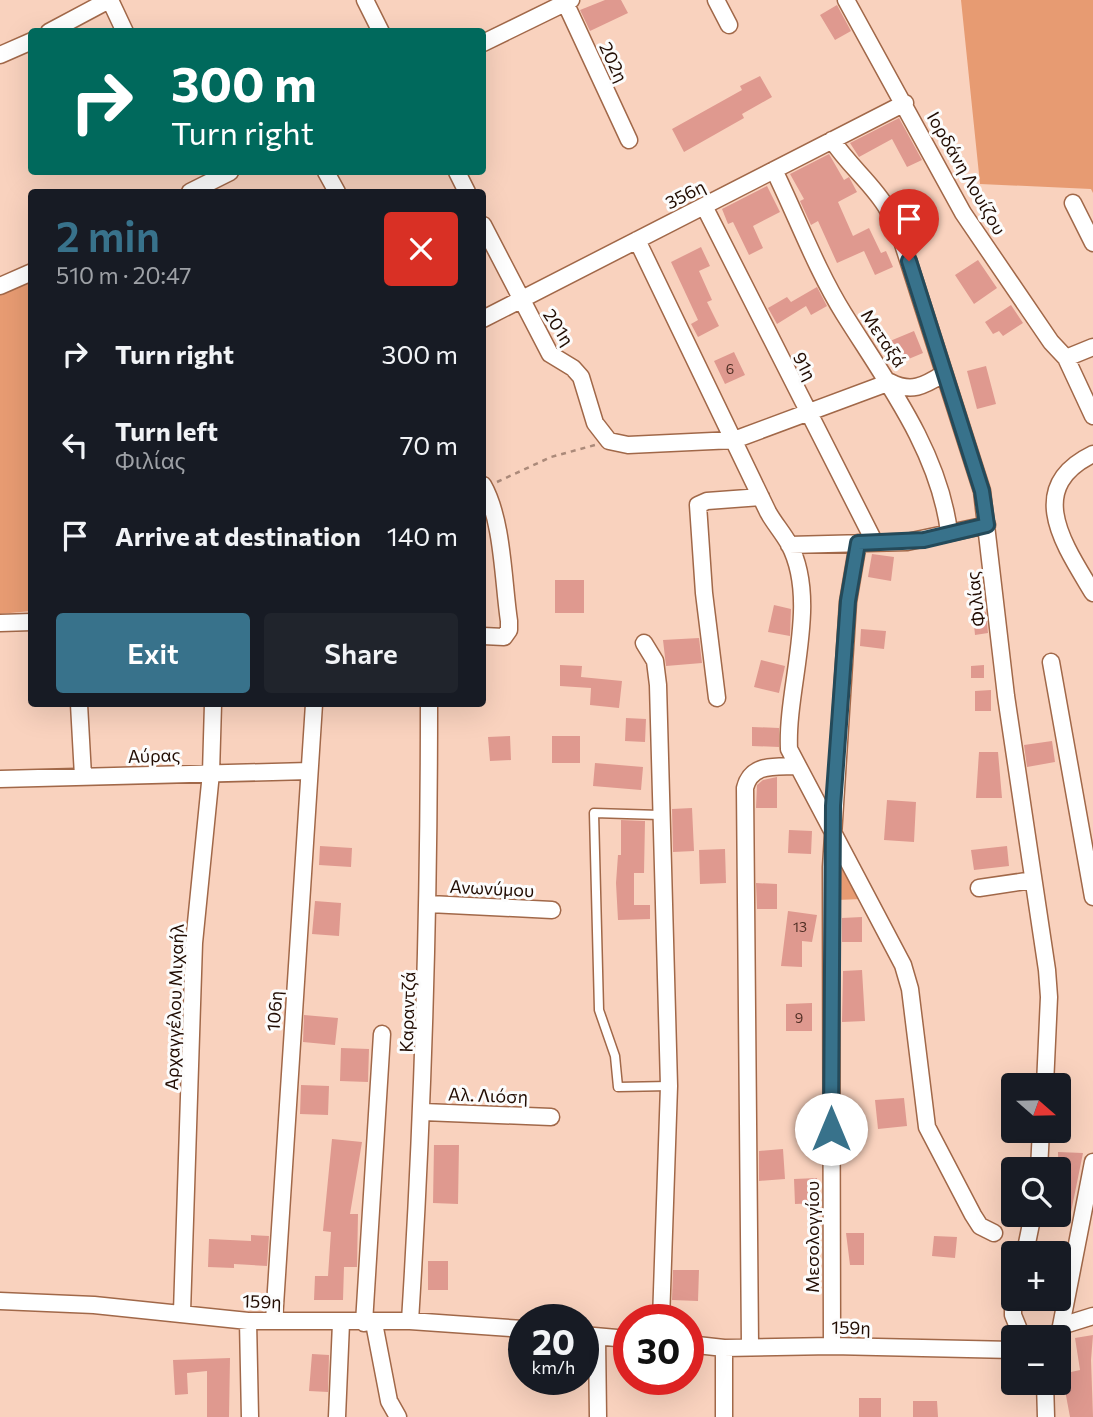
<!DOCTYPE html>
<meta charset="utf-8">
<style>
:root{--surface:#171b24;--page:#20242c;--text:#f1f3f6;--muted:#9ea1a6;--accent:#38728b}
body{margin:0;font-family:Commissioner,sans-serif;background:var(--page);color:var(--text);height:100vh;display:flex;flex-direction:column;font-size:26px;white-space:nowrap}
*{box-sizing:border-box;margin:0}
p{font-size:23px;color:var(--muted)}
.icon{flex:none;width:38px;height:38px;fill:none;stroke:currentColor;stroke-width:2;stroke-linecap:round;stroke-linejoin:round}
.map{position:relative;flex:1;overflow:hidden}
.details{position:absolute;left:28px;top:189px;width:458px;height:518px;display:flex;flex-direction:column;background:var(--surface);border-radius:7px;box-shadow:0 7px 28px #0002}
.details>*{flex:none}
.top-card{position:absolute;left:28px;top:28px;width:458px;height:147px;border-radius:7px;box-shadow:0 7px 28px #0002;background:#00695c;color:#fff;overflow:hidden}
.needle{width:46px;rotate:110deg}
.buttons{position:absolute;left:1001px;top:1073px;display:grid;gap:14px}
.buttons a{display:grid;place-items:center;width:70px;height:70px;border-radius:7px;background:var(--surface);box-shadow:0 7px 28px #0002;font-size:35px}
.speed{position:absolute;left:508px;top:1304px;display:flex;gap:14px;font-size:35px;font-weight:700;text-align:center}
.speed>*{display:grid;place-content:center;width:91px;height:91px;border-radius:50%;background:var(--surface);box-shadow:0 7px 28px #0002;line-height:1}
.speed small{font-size:18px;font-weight:400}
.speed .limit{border:10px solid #d22;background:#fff;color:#111}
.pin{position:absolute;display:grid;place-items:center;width:60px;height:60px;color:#fff;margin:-72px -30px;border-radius:50% 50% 50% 0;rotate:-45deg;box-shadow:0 0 7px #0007}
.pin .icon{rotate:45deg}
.me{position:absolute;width:77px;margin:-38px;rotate:0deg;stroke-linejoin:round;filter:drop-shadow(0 0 5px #0008)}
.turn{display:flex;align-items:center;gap:24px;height:147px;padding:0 28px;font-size:32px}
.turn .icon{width:91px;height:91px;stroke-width:2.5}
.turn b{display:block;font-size:49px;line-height:60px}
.round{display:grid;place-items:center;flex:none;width:74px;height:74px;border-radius:7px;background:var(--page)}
.overview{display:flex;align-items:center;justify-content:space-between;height:119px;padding:0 28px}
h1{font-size:42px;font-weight:600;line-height:52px;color:var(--accent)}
.cta{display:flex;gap:14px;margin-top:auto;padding:14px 28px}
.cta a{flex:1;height:80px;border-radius:7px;background:var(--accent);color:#fff;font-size:28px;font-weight:600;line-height:80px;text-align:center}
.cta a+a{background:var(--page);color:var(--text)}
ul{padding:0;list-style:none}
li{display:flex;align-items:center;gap:21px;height:91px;padding:0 28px}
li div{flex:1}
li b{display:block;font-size:26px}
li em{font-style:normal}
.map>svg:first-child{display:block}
.green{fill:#e79b72}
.building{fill:#df998f}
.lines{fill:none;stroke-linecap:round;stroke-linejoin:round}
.lane-casing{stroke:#a16849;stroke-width:11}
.street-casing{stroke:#a16849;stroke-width:19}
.path{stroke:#ab8a7a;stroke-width:2.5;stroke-dasharray:5 5;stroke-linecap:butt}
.lane{stroke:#fff;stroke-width:8}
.street{stroke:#fff;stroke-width:16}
.route-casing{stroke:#244a5a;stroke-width:18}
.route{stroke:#38728b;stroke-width:12}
.labels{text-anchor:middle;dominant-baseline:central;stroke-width:6;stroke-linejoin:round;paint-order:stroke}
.number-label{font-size:14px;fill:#502f25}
.street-label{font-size:18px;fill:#210c02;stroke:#fcfcfc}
</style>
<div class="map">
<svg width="1093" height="1417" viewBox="0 0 1093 1417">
<rect width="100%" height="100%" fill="#f9d2be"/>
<path class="green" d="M961,0H1093V193L1091,189L980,184Z
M31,278V611L0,614V294Z
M837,858L861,899L837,900Z"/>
<path class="building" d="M605,0H621L628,13L590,31L580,10Z
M837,5L851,31L835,40L820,15Z
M760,76L772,97L742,114L744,118L684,152L672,129L742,90L740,86Z
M899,118L922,160L907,167L892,139L859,157L850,143Z
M829,154L844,180L849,177L857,192L838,202L853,236L869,228L881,253L886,251L893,267L875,275L864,251L837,263L818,221L811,225L800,201L804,199L790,174Z
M767,186L780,212L753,226L763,248L749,255L733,222L728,224L722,209Z
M701,247L710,266L699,271L712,300L707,302L719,326L698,337L691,324L698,320L671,262Z
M978,260L997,288L974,304L955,275Z
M817,287L827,306L811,315L806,306L777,324L768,308L787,297L791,302Z
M1011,305L1023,323L1003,336L999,331L993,334L985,322Z
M914,331L923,353L899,363L890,341Z
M734,352L745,375L725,384L714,361Z
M986,366L996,404L977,409L967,371Z
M872,554L894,557L891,581L868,577Z
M555,580H584V613H555Z
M774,605L791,609L790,636L768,632Z
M986,612L988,633L975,635L973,614Z
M861,629L886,631L884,649L860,646Z
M699,638L702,663L666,666L663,640Z
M761,660L785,666L779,693L754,687Z
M560,665L582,666L581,677L622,681L619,708L590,705L591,688L560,686Z
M984,665V678H971V666Z
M991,690V711H975V691Z
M626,718L646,719L645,742L625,741Z
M752,727L779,728V747L752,746Z
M510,736L511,760L490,761L488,737Z
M552,736H580V763H552Z
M1052,741L1055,762L1027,767L1024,745Z
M979,752H998L1002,798H976Z
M595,763L643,767L641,790L593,786Z
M777,777V808H756L757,785L763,780Z
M887,800L916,802L914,842L884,840Z
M692,808L694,851L673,852L672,809Z
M621,820L645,821L644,873H634V905H650V919L618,920L616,883L618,855H621Z
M789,830L812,831L811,854L788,853Z
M320,846L352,848L351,867L319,865Z
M1007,846L1009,866L974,870L971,850Z
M725,849L726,883L700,884L699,850Z
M756,883L777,884V909H757Z
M315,901L341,903L339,936L312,934Z
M788,911L817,915L812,942L802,941V967L781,966Z
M862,917V942H842V918Z
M862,970L865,1021L842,1022L843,971Z
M812,1003V1031H786V1004Z
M304,1015L338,1018L335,1045L303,1042Z
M341,1048L369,1049L368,1082L340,1081Z
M301,1085L329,1086L328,1115L300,1114Z
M904,1098L907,1126L878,1129L875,1100Z
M332,1139L362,1142L350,1214H358L357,1267H344L343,1300H314L315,1276H328L331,1232L323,1231Z
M434,1145H459L458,1204L433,1203Z
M783,1149L785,1179L759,1181V1151Z
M1058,1152L1083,1153L1070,1217L1059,1214Z
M817,1178L818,1203L795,1204L794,1179Z
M846,1233H864V1265H850Z
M251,1235L269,1236L267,1266L234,1264V1268L208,1267L209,1239L251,1241Z
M934,1236L957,1237L955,1258L932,1256Z
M428,1261H448V1290H428Z
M673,1270H699L698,1301L672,1300Z
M1093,1335L1091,1360L1093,1417H1070L1062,1374L1080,1370L1075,1338Z
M312,1354L329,1355L328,1392L309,1391Z
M230,1358L229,1417H207V1371L187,1373L188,1394L175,1395L173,1360Z
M859,1398H881V1417H859Z
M913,1401H937L938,1417H913Z"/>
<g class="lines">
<defs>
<path id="lane" d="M660,815L594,813L599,1010L615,1056L618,1087L669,1086"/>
<path id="street" d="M110,0L125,32
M365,0L381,32
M564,0L629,140
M716,0L729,25
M846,0L963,213L1051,342L1066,358L1093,416
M49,32L109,0
M483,43L571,0
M0,55L32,41
M832,140C849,166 874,185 888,210C894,220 897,231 902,241L982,491L1006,696L1047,970L1049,997L1045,1085
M774,170C797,217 816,269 844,314C886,381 939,451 949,532
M326,172L337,192
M457,172L467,192
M190,192L230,172
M1073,203L1093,243
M704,206L875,543
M483,225L550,354L573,368L581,377L595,423L609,441L628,445L734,440L890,382C911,393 924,386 943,374
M637,240L768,512C774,523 783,533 789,544C820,602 786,687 789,749L903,965L910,989L927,1127L973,1215L980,1226L994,1233
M0,286L32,272
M483,319L905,103
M1066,358L1093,347
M1093,454C1023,488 1065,546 1093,593
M483,485C503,520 503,581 509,621V630L504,637L483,636
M789,545L907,542L987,525
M0,623L32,622
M644,643L655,661L658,685L669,1086L661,1320
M1051,662L1093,897
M717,698L704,593L698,505L707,501L761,497
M79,704L83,776
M0,779L309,771
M979,888L1033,880
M429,904L552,910
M423,1112L551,1117
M1039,1169L1041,1130
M1025,1253L1033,1214
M1013,1298V1315L1022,1337
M0,1301L94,1305L248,1321H410L523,1329
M182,1312L194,943L211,773L213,704
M248,1321L250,1417
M274,1321L314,704
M410,1321C423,1115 429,910 429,704
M364,1323L382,1034
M374,1323L389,1401L398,1417
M1061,1326L1093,1162
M583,1335L628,1339
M597,1337L598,1417
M1058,1337L1061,1326L1093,1316
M688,1344L724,1348L832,1346L1013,1350
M750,1345L745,788C751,763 775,767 796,766
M832,1346L831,867L848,602L858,543
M1045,1382L1046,1417
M337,1417L341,1323
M724,1417V1348"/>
</defs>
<use href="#lane" class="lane-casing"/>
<use href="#street" class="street-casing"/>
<path class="path" d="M497,482L551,457L595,445"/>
<use href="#lane" class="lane"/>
<use href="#street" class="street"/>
</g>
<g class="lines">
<defs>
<path id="route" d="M831,1129L833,806L848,601L858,543L924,540L987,525L982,491L909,261"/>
</defs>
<use href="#route" class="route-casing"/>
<use href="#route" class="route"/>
</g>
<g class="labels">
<g class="number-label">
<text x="730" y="368">6</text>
<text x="800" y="926">13</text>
<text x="799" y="1017">9</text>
</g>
<g class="street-label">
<text transform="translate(614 62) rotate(65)">202η</text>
<text transform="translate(967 173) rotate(60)">Ιορδάνη Λουίζου</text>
<text transform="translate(685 194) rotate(-27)">356η</text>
<text transform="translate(559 327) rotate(57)">201η</text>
<text transform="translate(884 338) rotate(56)">Μεταξά</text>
<text transform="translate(805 366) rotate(63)">91η</text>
<text transform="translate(975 599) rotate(-97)">Φιλίας</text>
<text transform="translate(154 755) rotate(-2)">Αύρας</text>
<text transform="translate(492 888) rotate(3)">Ανωνύμου</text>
<text transform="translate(174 1007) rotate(-88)">Αρχαγγέλου Μιχαήλ</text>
<text transform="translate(274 1011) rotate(-86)">106η</text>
<text transform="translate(407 1012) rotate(-88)">Καραντζά</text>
<text transform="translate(488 1095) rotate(2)">Αλ. Λιόση</text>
<text transform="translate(812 1237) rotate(-90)">Μεσολογγίου</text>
<text transform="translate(262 1301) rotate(2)">159η</text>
<text transform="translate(851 1327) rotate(1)">159η</text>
</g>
</g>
</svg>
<div class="buttons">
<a><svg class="needle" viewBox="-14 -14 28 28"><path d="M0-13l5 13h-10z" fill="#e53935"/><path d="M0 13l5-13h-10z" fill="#9ea1a6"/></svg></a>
<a><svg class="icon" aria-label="search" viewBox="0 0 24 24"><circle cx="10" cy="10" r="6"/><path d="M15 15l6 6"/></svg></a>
<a>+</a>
<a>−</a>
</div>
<div class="speed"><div>20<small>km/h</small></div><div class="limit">30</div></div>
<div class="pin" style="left:909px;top:261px;background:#d93025"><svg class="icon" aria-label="arrive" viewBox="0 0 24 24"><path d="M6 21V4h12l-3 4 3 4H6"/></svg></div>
<svg class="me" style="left:831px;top:1129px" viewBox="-20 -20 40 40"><circle r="19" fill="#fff"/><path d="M0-13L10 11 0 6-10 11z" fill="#38728b"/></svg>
<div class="top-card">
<div class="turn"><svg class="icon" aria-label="right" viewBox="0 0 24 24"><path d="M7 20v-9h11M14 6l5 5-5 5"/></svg><div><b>300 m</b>Turn right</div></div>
</div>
<section class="details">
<div class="overview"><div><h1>2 min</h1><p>510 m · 20:47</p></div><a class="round" style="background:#d93025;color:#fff"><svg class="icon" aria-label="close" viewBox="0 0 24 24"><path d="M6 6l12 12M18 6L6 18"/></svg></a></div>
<ul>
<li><svg class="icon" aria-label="right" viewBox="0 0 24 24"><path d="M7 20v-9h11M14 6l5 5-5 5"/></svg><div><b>Turn right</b></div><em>300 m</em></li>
<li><svg class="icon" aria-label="left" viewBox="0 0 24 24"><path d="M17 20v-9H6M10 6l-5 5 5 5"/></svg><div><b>Turn left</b><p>Φιλίας</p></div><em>70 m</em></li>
<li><svg class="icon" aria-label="arrive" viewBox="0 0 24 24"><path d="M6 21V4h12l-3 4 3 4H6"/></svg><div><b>Arrive at destination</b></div><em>140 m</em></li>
</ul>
<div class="cta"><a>Exit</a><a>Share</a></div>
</section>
</div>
